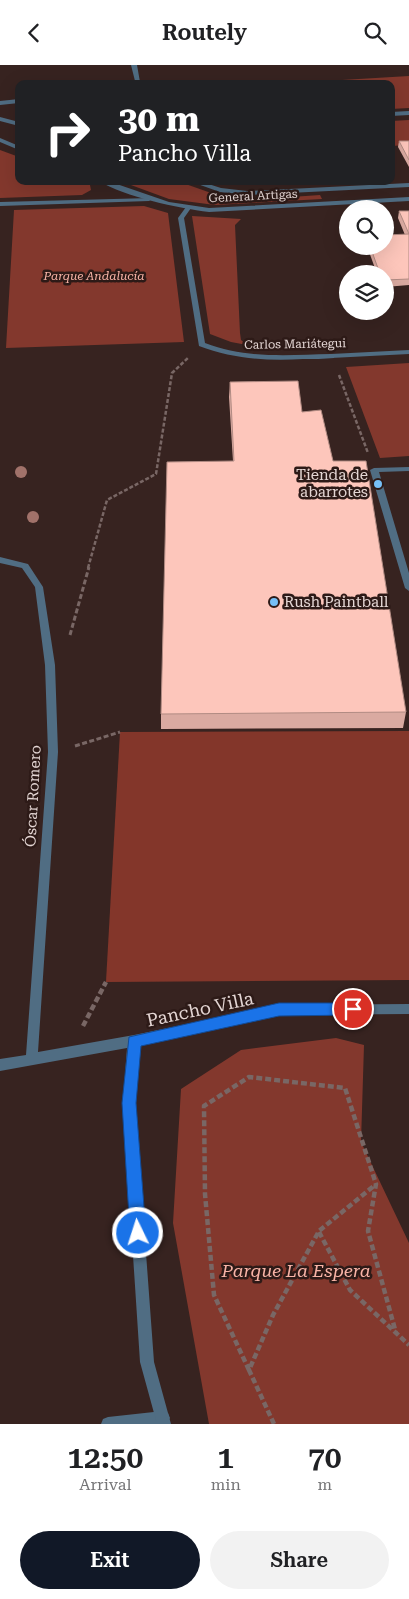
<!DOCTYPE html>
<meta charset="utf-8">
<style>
:root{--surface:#fff;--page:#f2f2f2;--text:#202124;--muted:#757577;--accent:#111827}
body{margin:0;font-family:"Roboto Serif",serif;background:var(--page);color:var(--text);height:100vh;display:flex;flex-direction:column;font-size:19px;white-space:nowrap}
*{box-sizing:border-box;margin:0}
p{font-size:16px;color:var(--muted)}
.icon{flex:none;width:28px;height:28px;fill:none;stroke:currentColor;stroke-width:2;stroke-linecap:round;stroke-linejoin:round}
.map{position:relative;height:1359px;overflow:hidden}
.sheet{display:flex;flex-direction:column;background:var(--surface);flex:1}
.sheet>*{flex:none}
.guide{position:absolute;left:15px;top:15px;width:380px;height:105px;border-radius:10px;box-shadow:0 5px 20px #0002;background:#202124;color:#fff;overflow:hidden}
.buttons{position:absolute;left:339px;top:135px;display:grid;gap:10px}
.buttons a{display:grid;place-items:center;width:55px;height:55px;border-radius:50%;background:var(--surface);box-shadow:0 5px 20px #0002;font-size:25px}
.pin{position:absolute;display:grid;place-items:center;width:42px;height:42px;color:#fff;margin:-21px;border:2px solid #fff;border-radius:50%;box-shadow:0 1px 5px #0007}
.me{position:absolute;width:55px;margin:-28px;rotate:356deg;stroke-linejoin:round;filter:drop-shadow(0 0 4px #0008)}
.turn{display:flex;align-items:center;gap:18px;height:105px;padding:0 20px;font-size:22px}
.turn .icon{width:65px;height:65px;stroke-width:2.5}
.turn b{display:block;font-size:35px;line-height:42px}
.eta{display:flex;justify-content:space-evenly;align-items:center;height:85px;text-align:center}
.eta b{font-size:30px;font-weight:600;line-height:35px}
.primary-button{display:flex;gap:10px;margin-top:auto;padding:10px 20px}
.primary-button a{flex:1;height:58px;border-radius:30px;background:var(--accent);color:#fff;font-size:20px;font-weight:600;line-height:58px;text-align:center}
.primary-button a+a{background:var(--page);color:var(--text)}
header{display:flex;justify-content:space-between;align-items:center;height:65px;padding:0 20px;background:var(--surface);font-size:22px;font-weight:600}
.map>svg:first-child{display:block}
.green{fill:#83382d}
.forest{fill:#83362a}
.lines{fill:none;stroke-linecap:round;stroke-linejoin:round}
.path-far2{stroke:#796765;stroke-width:2.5;stroke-dasharray:4 2;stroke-linecap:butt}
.path-far1{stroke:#796765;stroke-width:3;stroke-dasharray:5 2.5;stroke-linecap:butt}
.path{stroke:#796765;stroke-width:4.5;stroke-dasharray:6 3;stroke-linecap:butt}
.service{fill:#506d83;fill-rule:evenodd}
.minor{fill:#506d83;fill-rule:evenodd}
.tertiary{fill:#506d83;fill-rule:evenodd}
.tree{fill:#a1726a}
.wall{fill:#daaaa1}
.building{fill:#fdc6bb;stroke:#b18b83}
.route{fill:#1a73e8;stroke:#114b97}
.poi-dot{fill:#76c0f7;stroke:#2d1a17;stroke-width:2}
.labels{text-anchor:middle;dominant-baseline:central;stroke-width:5;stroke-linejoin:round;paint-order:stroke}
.far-street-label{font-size:12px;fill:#e4d6d4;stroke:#2d1a17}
.far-park-label{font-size:12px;font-style:italic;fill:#f8b3a6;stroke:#2d1a17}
.poi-label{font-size:15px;fill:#e4d6d4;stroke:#2d1a17;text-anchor:end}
.street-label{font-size:15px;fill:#e4d6d4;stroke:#2d1a17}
.near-street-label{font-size:18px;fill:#e4d6d4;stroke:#2d1a17}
.near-park-label{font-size:18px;font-style:italic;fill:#f8b3a6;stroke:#2d1a17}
</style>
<header><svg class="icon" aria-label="back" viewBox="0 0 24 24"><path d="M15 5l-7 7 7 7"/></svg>Routely<svg class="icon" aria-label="search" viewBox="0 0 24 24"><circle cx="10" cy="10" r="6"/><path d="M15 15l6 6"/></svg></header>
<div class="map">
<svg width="409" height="1359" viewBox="0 0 409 1359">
<rect width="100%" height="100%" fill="#372320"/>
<path class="green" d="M409,11V43L391,44V19H326L325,16Z
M409,55V80L391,81V56Z
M0,85L19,92V116H82L90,120L91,125L82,130L0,133Z
M120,116H177L214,129L236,132L262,134L320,130L322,134L215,140L169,134Z
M144,141L168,148L184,277L6,283L14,145Z
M192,151L241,154L235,160L240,268L241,275L247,280L231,277L210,269Z
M409,298V391L380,393L346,302Z
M336,973L364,980L361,1077L409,1178V1359H209L173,1158L181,1024L241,985Z"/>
<path class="forest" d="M409,666V915L106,917L120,667Z"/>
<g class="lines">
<path class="path-far2" d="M339,310L368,388
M88,503L107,435L156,409L172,308L189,292"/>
<path class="path-far1" d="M70,570L89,502
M75,681L120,667"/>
<path class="path" d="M83,961L106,917
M319,1167L350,1225L409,1280
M249,1305L214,1230L205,1129L204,1041L249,1012L345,1023L376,1119L368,1166L396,1268
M274,1359L249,1305L273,1250L319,1166L375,1120"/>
<path class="service" d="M188,141L191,143L184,153L205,278C246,294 288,290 331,289H334V293C324,294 313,294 303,294C267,296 233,294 199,281L178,153L186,142Z
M163,1346L168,1348L170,1353L166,1359H101L103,1354L108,1352Z"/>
<path class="minor" d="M131,0H137L140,17L135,16Z
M19,34V38L0,40V36Z
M409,46V50L391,51V47Z
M151,133L152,134L149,136L0,141V137Z
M409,285V289L331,293L327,291L331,289Z
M409,402V406L379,407L409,508V526L405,523L370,405L374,403Z
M0,492L28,499L43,522L55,600L58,687L38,987L134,970L279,940L409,939V949L279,950L140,980L135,1038L154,1297L171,1359H157L140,1297L123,1038L127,983L0,1006V994L26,990L48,687L45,600L35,522L22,503L0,498Z"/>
<path class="tertiary" d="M0,52L19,57V61L0,56Z
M0,73L19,81V85L0,77Z
M99,116H108L169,137L209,143L409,132V136L209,147C178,143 125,132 99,116Z
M189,116H199L221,123L247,126L409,118V122L247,130L220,127Z"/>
</g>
<g class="tree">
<circle cx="21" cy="407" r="6"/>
<circle cx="33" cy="452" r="6"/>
</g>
<path class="wall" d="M399,76H409V102L398,82Z
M226,116H288H284V119L241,120L227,118Z
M399,146H409V220L385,222V209H377L367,181H385L405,170L398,153Z
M230,317L302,347L333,396L406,647L403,663L161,664V649L233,396L229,332Z"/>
<path class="building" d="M399,76H409V95Z
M399,146H409V214L385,215V209H380L370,181H385V170L409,169Z
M298,316L302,347L321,345L333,396H366L406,647L161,649L167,397L234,396L230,317Z"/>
<path class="route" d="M279,938H353L358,940L360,944L358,949L353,950L279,951L141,981L136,1038L146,1168L143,1173L138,1175L132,1173L130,1168L122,1038L129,972Z"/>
<g class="poi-dot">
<circle cx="378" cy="419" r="5"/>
<circle cx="274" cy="537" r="5"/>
</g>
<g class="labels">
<g class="far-street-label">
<text transform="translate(253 131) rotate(-3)">General Artigas</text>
<text transform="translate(295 279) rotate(-1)">Carlos Mariátegui</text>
</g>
<g class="far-park-label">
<text x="94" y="211">Parque Andalucía</text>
</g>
<g class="poi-label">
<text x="368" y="410">Tienda de<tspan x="368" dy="17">abarrotes</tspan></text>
<text x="284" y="537" text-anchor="start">Rush Paintball</text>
</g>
<g class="street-label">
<text transform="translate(33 731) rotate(-87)">Óscar Romero</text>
</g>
<g class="near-street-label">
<text transform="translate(200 944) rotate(-12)">Pancho Villa</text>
</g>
<g class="near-park-label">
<text x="296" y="1205">Parque La Espera</text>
</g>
</g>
</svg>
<div class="buttons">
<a><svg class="icon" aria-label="search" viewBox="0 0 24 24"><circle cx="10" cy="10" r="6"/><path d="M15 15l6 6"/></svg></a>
<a><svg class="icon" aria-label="layers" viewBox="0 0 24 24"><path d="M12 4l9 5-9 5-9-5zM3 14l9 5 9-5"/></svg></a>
</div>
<div class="pin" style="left:353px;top:944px;background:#d93025"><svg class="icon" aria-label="arrive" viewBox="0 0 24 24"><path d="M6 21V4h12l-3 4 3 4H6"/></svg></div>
<svg class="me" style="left:138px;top:1168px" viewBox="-20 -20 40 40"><circle r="17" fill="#1a73e8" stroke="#fff" stroke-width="3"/><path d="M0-11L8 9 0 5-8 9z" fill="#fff"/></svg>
<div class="guide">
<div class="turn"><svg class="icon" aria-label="right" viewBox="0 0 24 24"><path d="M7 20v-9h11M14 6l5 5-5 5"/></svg><div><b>30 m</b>Pancho Villa</div></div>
</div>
</div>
<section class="sheet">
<div class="eta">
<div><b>12:50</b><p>Arrival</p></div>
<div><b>1</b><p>min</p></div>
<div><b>70</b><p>m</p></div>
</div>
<div class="primary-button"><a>Exit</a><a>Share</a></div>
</section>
